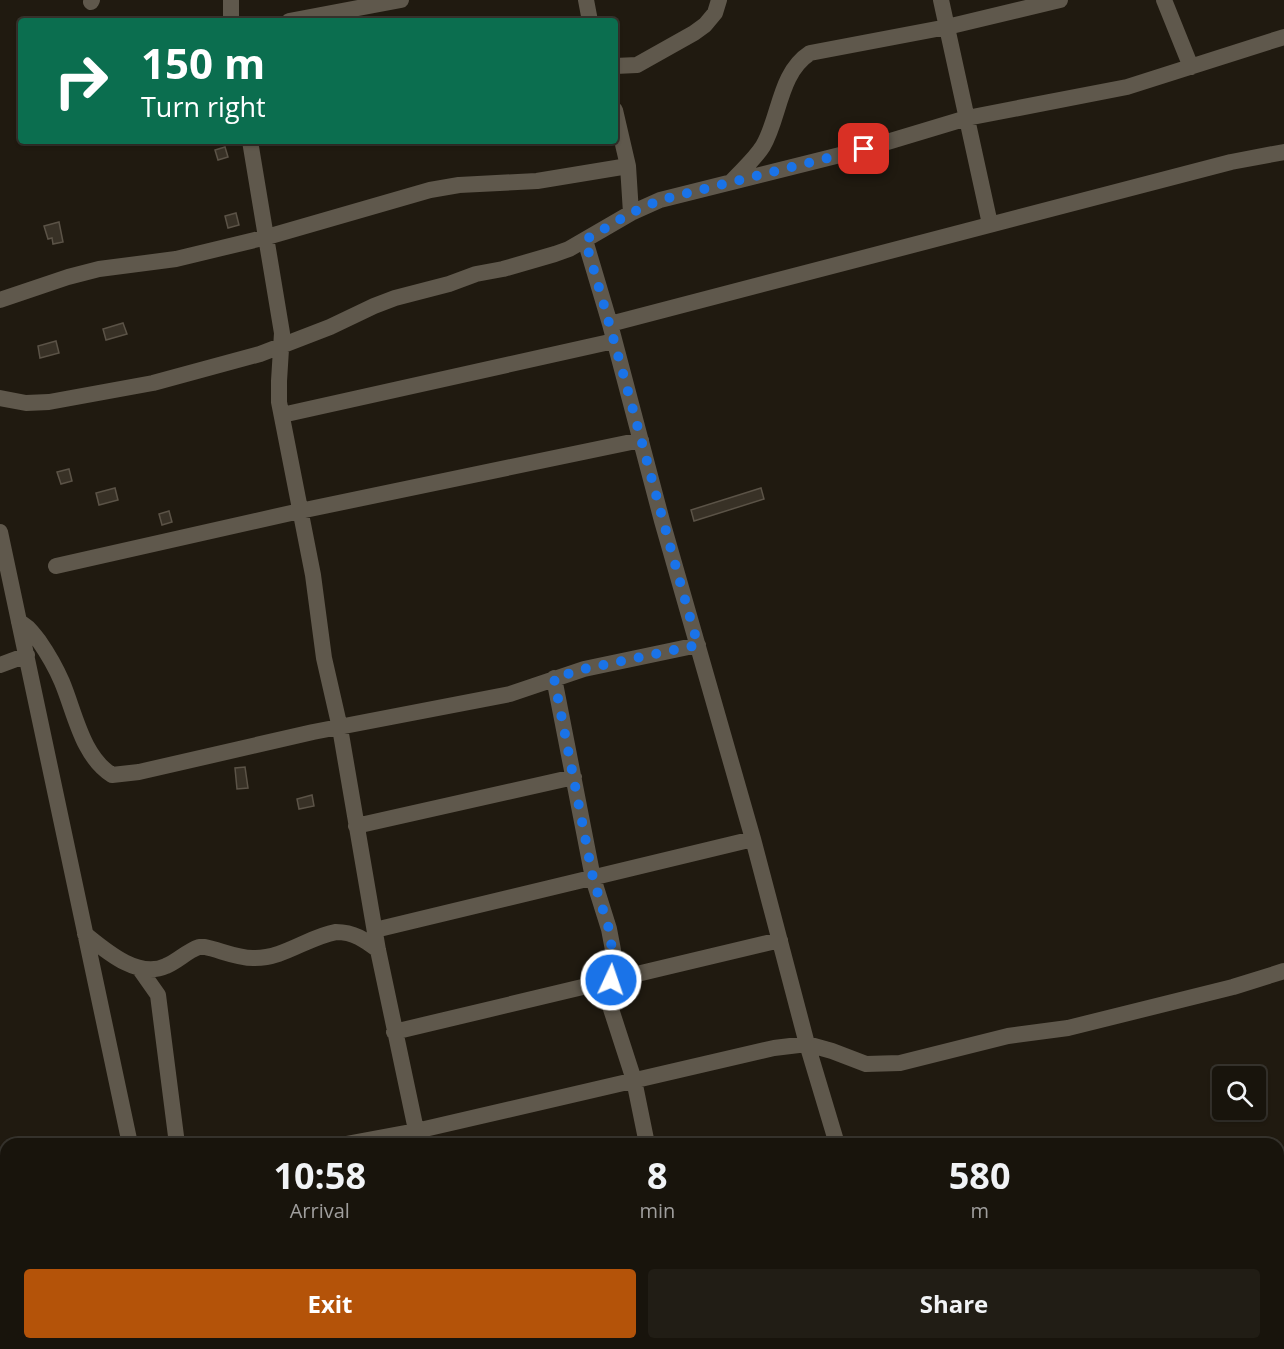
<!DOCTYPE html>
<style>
:root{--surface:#18140c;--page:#211d15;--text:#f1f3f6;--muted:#9f9e9d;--line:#36332d;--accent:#b45309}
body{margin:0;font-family:"Open Sans",sans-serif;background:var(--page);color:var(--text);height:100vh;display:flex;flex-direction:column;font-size:22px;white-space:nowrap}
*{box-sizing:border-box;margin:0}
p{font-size:20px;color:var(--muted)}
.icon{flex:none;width:33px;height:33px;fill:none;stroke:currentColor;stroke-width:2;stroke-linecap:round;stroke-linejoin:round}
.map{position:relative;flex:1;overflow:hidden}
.side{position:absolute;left:0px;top:1138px;width:1284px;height:212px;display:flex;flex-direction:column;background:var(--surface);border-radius:18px 18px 0 0;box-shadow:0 2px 4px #0004,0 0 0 2px var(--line)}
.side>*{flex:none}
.guide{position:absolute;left:18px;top:18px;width:600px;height:126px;border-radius:6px;box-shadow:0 2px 4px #0004,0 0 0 2px var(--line);background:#0b6e4f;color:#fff;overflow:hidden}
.controls{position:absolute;left:1212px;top:1066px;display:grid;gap:12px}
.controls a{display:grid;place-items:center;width:54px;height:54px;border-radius:6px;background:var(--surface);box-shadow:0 2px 4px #0004,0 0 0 2px var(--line);font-size:30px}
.pin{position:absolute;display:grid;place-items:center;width:51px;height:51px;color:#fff;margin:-26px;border-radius:12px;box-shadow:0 3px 9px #0006}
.me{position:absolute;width:66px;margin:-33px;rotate:3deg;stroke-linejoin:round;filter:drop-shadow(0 0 4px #0008)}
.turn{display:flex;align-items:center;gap:21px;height:126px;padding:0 24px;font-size:27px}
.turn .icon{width:78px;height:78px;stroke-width:2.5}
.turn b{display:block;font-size:42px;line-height:51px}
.eta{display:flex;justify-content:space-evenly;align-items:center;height:102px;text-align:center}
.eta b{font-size:36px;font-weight:700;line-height:42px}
.button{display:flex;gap:12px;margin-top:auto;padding:12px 24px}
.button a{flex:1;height:69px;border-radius:6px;background:var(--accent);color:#fff;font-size:24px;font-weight:700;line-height:69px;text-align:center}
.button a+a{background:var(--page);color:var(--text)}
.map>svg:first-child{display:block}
.building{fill:#383126;stroke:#5b5347;stroke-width:1.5}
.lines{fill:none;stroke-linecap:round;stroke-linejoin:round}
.minor{stroke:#5f584c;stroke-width:16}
.route{stroke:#1a73e8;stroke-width:10;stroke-dasharray:0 18}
</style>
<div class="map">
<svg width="1284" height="1349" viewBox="0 0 1284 1349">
<rect width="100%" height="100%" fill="#201a10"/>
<path class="building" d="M225,147L228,157L218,160L215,150Z
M236,213L239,225L228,228L225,216Z
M59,222L63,242L53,244L52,238L48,239L44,226Z
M123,323L127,334L106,340L103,329Z
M56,341L59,353L40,358L38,346Z
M69,469L72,481L61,484L57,472Z
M115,488L118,500L99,505L96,493Z
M761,488L764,499L694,521L691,510Z
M169,511L172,522L162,525L159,514Z
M245,767L248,788L237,789L235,768Z
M312,795L314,806L299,809L297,799Z"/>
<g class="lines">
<path class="minor" d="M586,0L590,21
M941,0L990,224
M1164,0L1191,67
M91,2L92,0
M231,21V0
M289,21L401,0
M615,66L637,65L694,33L705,25L715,13L719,0
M615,110L628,166L631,213
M250,141L282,333L279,381V402L313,575L324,658L340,728L378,950L419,1144
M732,181C742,170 755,159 763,146C780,117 779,73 810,53L947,27L1060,0
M585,240L610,324L662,521L753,839L807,1044L837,1144
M0,300L68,277L99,269L176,259L267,237L430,190L459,185L537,181L628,166
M610,324L1231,162L1284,152
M0,398L26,403L49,402L153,383L260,354L330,327L374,306L395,298L449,284L476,274L503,269L555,254L569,249L631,213L660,200L864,149L967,118L1127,87L1284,37
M282,415L614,341
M0,532L130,1144
M56,566L300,511L641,440
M19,622C28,625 33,634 39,641C48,654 56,668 62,682C75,713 82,756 112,775L139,772L313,732L510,694L584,669L698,645
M0,665L27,655
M554,678L593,878L609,929L613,950L614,963L609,990L611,1009L634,1080L647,1144
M356,826L574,777
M375,930L753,839
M85,934C106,951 138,979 166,966C178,961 187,951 199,947H205C220,950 239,959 255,958C284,958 308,937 336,932C354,932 365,940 378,950
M139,968L158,995L177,1144
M394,1032L780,940
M346,1144L416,1131L774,1048L807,1044L832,1051L866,1064L900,1063L1008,1036L1068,1028L1233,987L1284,971
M172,1344L173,1349
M456,1344V1349
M684,1344L685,1349
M868,1344L869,1349
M190,1349L191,1344
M387,1349L436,1344"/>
</g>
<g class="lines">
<path class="route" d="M611,980L614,963L609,929L593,878L554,678L584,669L698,645C659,511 625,374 585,240L631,213L660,200L864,149"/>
</g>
</svg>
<div class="controls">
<a><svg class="icon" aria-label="search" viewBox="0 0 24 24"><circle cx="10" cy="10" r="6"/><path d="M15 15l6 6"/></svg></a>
</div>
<div class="pin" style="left:864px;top:149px;background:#d93025"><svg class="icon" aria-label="arrive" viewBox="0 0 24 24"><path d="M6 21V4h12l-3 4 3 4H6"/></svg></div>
<svg class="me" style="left:611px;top:980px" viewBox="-20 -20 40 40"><circle r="17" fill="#1a73e8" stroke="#fff" stroke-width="3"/><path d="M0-11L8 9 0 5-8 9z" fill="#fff"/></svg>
<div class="guide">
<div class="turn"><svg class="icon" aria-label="right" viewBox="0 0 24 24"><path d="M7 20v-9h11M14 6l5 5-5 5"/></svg><div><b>150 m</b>Turn right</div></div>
</div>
<section class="side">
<div class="eta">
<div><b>10:58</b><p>Arrival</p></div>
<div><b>8</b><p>min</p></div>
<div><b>580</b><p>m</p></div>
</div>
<div class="button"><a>Exit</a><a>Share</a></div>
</section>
</div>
